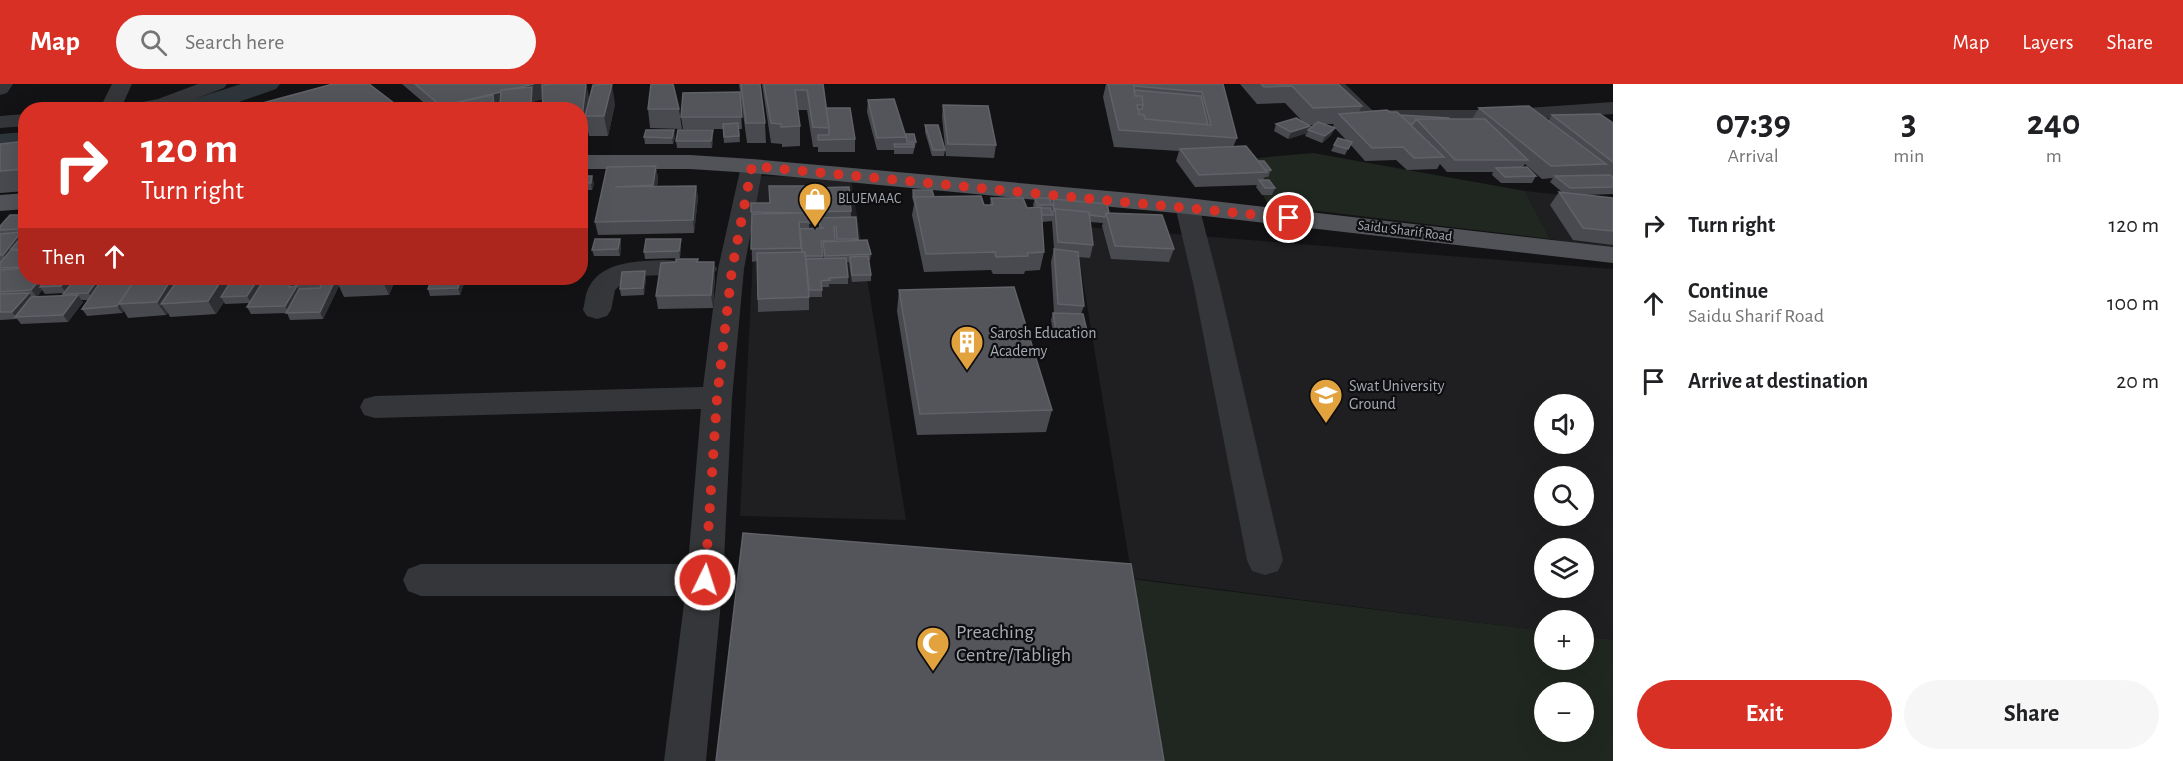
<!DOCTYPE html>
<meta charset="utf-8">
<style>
:root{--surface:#fff;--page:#f6f6f6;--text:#202124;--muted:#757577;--accent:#d93025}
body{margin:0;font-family:"Alegreya Sans",sans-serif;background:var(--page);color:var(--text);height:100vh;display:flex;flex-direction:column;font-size:22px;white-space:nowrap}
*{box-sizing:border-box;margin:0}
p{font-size:20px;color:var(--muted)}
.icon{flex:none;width:33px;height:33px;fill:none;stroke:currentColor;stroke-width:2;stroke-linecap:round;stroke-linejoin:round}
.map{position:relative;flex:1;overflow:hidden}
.drawer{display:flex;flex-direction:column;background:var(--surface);width:570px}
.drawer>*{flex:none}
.guide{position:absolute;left:18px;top:18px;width:570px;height:183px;border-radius:24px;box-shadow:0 6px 24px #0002;background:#d93025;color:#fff;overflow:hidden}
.tools{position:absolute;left:1534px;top:310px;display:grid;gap:12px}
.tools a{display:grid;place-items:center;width:60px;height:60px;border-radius:50%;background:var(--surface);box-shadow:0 6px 24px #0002;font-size:30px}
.pin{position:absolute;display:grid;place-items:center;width:51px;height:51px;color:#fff;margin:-26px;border:3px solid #fff;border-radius:50%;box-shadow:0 2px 6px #0007}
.me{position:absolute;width:66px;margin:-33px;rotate:4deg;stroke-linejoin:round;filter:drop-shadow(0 0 4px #0008)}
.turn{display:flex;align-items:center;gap:21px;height:126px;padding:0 24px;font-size:27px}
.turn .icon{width:78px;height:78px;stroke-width:2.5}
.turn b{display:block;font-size:42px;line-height:51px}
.then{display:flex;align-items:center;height:57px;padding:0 24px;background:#0003;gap:12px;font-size:22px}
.eta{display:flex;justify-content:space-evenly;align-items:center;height:102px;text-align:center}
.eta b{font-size:36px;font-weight:700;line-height:42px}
.cta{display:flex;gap:12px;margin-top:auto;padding:12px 24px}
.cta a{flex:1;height:69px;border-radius:36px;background:var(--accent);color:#fff;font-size:24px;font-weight:700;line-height:69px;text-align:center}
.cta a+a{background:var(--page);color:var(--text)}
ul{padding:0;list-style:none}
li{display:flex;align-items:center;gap:18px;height:78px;padding:0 24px}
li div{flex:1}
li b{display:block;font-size:22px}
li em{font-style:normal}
header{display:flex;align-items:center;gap:36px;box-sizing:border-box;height:84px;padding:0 30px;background:var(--accent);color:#fff}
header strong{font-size:28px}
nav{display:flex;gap:33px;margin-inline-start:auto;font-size:21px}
.search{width:420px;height:54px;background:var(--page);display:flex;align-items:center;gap:15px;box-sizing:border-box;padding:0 21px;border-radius:33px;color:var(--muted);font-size:22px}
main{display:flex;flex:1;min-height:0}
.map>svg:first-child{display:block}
.built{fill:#1f1f22;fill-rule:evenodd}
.green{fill:#202720;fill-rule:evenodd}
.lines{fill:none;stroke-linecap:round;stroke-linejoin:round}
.canal{fill:#2e363c;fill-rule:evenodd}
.street{fill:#353639;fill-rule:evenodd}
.primary{fill:#515358;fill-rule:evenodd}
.wall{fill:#494a50;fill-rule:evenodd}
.shaded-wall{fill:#2f3034}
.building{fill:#53555a;stroke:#606268;stroke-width:1.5;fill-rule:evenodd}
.route{stroke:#d93025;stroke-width:10;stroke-dasharray:0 18}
.labels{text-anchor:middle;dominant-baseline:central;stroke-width:4.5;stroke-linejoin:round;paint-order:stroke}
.far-poi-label{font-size:14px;fill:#a6abb4;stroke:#0e0e10;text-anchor:start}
.far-street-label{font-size:14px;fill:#a6abb4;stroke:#0e0e10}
.poi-label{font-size:16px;fill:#a6abb4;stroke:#0e0e10;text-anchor:start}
.near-poi-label{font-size:20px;fill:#a6abb4;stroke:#0e0e10;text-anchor:start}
</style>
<header>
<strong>Map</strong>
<div class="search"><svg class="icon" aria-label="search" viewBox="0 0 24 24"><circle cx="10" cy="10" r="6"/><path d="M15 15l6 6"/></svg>Search here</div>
<nav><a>Map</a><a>Layers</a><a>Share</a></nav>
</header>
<main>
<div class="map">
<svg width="1613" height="677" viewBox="0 0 1613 677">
<rect width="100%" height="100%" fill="#131315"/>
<path class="built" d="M757,92L851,94L906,436L740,432Z
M1525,107L1591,114L1613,113V167L1550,155Z
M1074,142L1613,185V556L1584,552V537H1545V547L1132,494ZM1545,321H1584V360H1545ZM1545,393H1584V432H1545ZM1545,465H1584V504H1545Z"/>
<path class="green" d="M1313,69L1525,107L1550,155L1268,121L1246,75Z
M1132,495L1545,547V576H1584V552L1613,556V677H1164ZM1545,609H1584V648H1545Z"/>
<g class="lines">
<path class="canal" d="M241,0H280L276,5L216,26H175L178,20Z
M26,48V65L0,68V50Z"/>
<path class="street" d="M0,0H13L7,9L0,11Z
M112,0H132L120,26H99Z
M198,0H227L224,4L166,26H120L123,22L158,15Z
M1323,0H1345L1372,26H1499L1613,18V30L1499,38H1366L1358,37Z
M26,30V42L0,44V32Z
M752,75L760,77L763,82L744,185L732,314L723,496L706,677H664L685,512H421L408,507L403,496L408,485L421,480H688L701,325L375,334L364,331L360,323L364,315L375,312L703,303L718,185L741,82L744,77Z
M1187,115L1196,117L1199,122L1220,203L1283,476L1278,487L1265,491L1252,487L1247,476L1194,203L1175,122L1178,117Z
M664,176L713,179L717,185L713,191C683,198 639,180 615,206L611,226L607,232L597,235L587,232L583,226C585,219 585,210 589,203C602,177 639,177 664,176Z"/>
<path class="primary" d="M580,71H690L752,75L1187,114L1613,163V179L1187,130L752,89L690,85H580Z
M26,109V125L0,127V111Z"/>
</g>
<path class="wall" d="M402,0H586L589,15L615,20L608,52H589L587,43L586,53L580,54V26L543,15L535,17L536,26H422L430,24Z
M739,0H760L765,39L766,59H747Z
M762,0H823L826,24L855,55V68H818V63H813L807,26H798L800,42V62L782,63V60L771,59Z
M1106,0H1223L1237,54L1233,63L1271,86L1268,93H1265L1263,96L1275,104L1272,111H1262L1256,103L1257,101L1195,103L1176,77L1179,67L1114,63L1103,13Z
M1240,0H1338L1362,22L1359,28H1390L1400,31L1450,35H1472L1479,24L1548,37L1552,31L1613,39V110L1583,111L1613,114V161L1573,156L1550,121L1559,108H1562L1550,98L1553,94L1542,95L1525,80L1523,83L1536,92L1532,99H1501L1492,91L1493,88H1447L1440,80L1437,85L1407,86L1396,76L1365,77L1350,60L1345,71L1331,67L1338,54L1347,57L1333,42L1334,40H1323L1335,44L1331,51L1322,59L1305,52L1308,46L1315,41H1308L1310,42L1307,49L1288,55L1274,47L1276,40L1304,39L1285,19L1257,20Z
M740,8L742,45H739L740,58L724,59L723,45H683L681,33Z
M868,16L906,52L916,58L913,70H894V66H877L867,28Z
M943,21L996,61L994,74L946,72L942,33Z
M648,25H679L682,45L650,44Z
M925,41L945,66L944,72H932L925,48Z
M713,52L712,64H677L676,57Z
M644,53H675L673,60H645Z
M26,57V107L0,109V60Z
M656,82L658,95L657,102H696L698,114L694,149L598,151L595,138Z
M580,92L594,99L592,106H580Z
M808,104L851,127V133H856L858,157L871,170L870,176L869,177L871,191V197L852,198L849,178H846L848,193V200H829V203H822V213H809V226L758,228L757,177L752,178L751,119L808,130ZM809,140H819L820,144H809ZM822,164H823L824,175H823Z
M913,106L934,113L984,121H990L991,114L1027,124H1034L1033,121L1035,114L1052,120L1053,115L1109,129L1174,165L1169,178L1111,175L1102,142L1103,139L1090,138L1093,161L1090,174L1078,173L1084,222L1081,230L1087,247L1085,254L1054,253L1051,236L1053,229H1054L1051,178L1054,165L1052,137L1042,138L1044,168L1040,186L1025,187L1024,190H993L991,186L924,188L912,131L914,120L912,113Z
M580,115L587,122L584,138L580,139Z
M26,131V194H100L102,196L263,194L264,195L396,194L389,211L344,213L339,202L323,235L290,236L287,229L251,230L247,223L249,219L225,220L224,218L216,230L170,233L168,229L166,231L128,234L124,227L122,229L87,232L82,225L88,216H81L83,218L68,238L21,240L17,235L0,236V142ZM42,206L45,210L64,209L63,210L65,212L37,213Z
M620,155L621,162L620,172H594L592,166Z
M681,161L680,174L645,175L644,168Z
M698,175V178L715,191L713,224L658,225L656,212L676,178Z
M645,187L646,194L644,211L621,212L620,205Z
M466,194L460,211L430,212L428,205Z
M899,206L1052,326L1046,348L917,351L897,227Z"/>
<path class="shaded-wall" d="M534,0H545L548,14L535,17L536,26H443L470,15Z
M586,0L590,17L585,32L587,43L586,53L582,34Z
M612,0L615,20L608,52L604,32Z
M1310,42L1307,49L1288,55L1291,48Z
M1335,44L1331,51L1322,59L1325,52Z
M674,46L675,53L673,60L672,54Z
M713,46V52L712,64L711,57Z
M656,82L658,95L655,114L653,101Z
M592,92L594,99L592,106L591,99Z
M696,102L698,114L694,149L693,136Z
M586,115L587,122L584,138L582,132Z
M26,139V145H24L26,147L25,152L20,145Z
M21,148L26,153L21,154L24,158L11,165L15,170L8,178L3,171Z
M620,155L621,162L620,172L618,165Z
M681,155V161L680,174L679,167Z
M26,174V181H23L26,185L24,189L19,183Z
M714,178L715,191L713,224L711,211Z
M645,187L646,194L644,211L643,204Z
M41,194H52L40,203L42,206L37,213L31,206Z
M67,194H75L76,196L66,209L61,202Z
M99,194L105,200L94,215L88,209Z
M136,194L119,220L124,227L122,229L117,222Z
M172,194H189L161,220L168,229L166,231L157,218Z
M223,194H238L221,213L224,218L216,230L208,217Z
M259,194H263L265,196L251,219L247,212Z
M294,194H298L294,200L296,204L297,202L300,209L289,229L285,222L289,203Z
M336,194H343L338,200L339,202L323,235L320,228Z
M385,194H396L389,211L383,198Z
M461,194H466L460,211L458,204Z
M29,209L34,216L16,233L12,228Z
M78,211L83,218L68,238L63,231Z"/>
<path class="building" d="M333,0H369L403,26H237Z
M415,0H534L516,4L501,6V8L441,22Z
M552,0H586L582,34H580V26H543L542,1Z
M612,0L604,32H585L593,1Z
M651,0H673L679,25H648Z
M741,0H760L765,39H746Z
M764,0H823L829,44L813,43L807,6H795L800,42L781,43V40L771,39Z
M1108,0H1223L1237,54L1119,46ZM1134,2L1202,8L1211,41L1145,35L1144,31L1139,30L1137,21H1143L1142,12H1135Z
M1261,0H1338L1362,22L1313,24L1292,2L1264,3Z
M532,3L531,20L500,23L501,6Z
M1134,6L1201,12L1208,41L1145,35L1144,31L1139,30L1138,25H1142L1143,21L1142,12H1135Z
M740,8L742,33H681L683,9Z
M493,11L494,26H422Z
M894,15L906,53L877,54L868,16Z
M943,21L988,22L996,61L948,60Z
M1529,22L1606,80L1551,82L1479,24Z
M826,24H850L855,55L818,56V51H829V44Z
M1387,26L1390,28H1397L1444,73L1414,74L1403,63L1372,64L1339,30Z
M1600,30L1613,39V78L1552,31Z
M1400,31L1449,34L1450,35H1416L1413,40H1410Z
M1296,34L1310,42L1291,48L1276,40Z
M1416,35H1485L1528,76H1455Z
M1318,38L1335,44L1325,52L1308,46Z
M738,39L739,52L724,53L723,40Z
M925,41H938L945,66H933Z
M646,46H674L672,54L644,53Z
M678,46H713L711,57H676Z
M906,50H914L916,58H907Z
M1338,54L1352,58L1348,65L1334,61Z
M26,57V85L0,87V60Z
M894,60H914V63H895Z
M1246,62L1267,88L1199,91L1180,65Z
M1258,77H1264L1271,86H1265Z
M656,82L653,101L615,103L696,102L693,136L595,138L607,83Z
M1527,83L1536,92L1505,93L1496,84Z
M1610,91L1613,93V103L1570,104L1555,92Z
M580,92H592L591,99H580Z
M1259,96H1269L1275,104H1265Z
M769,102H805L809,138H799L801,164L751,165L752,130L803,129L751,128V119H770Z
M849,103L851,127L808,128V104Z
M913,106H932L934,113H914Z
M1559,108L1613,114V147L1583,144Z
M981,112L984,121H993L991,114H1023L1027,124L1041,123L1044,168L1027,169L1028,172L996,173L995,168L926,170L914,113Z
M1035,114H1049L1052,121H1037Z
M580,115H586L582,132H580Z
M1053,115L1107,120L1109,129H1106L1105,133L1089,131V128L1055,125L1054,127Z
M1041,124H1050L1053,131H1042Z
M1055,125L1089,128L1093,161L1058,158Z
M1106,129L1162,131L1174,165L1115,162Z
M10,131H26V139L20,145L0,146V142Z
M856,133L858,155H837L836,143H834L835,157H821L823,172H805V168H802L800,145L824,144L820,143L819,134Z
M21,148L3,171H0V150Z
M26,148V154H21Z
M26,155V166L11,165L19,156Z
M595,155H620L618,165L592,166Z
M646,155H681L679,167L644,168Z
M867,156L871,170L825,172L823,158Z
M1054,165L1078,168L1084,222L1058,220Z
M11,166H26V174L19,183L0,184V179Z
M805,168L809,213L758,215L757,169Z
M868,172L871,191H852L850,173Z
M846,174L848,193L829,194L830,196L821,197L822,206H809L806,175Z
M676,175H698L697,178H714L711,211L656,212L661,179L676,178Z
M26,184V194H41L31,206L0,208V186Z
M645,187L643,204L620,205L622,188Z
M47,194H67L61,202L40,203Z
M76,194H99L88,209L63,210Z
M103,194H136L117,222L82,225Z
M136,194H172L157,218L119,220Z
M179,194H223L208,217L161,220Z
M233,194H259L247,212L221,213Z
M265,194H294L289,203L297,202L285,222L247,223Z
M297,194H336L320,228L286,229L299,205L320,204L322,199L294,200Z
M341,194H385L383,198L338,200Z
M432,194H461L458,204L428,205Z
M1014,203L1052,326L920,330L899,206Z
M29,209L12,228H0V210Z
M78,211L63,231L15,233L31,213Z
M1053,229L1083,230L1087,247L1056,246Z
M743,449L1131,480L1164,677H716Z"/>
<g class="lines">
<path class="route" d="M705,496L717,314L732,185L752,82L1289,134"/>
</g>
<defs>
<symbol id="shop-pin" viewBox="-11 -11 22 30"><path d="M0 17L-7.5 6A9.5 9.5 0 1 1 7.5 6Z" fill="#e2a23e" stroke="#0e0e10"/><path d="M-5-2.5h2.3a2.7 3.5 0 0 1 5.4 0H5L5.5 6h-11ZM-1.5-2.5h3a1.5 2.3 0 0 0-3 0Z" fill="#fff"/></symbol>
<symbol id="building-pin" viewBox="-11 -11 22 30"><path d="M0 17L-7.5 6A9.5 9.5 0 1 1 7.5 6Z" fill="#e2a23e" stroke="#0e0e10"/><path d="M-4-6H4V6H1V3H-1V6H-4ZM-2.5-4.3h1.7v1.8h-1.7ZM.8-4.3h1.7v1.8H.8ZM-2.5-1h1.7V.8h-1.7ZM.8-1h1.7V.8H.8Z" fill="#fff"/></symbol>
<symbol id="university-pin" viewBox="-11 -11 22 30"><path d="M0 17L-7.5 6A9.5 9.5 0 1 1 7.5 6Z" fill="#e2a23e" stroke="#0e0e10"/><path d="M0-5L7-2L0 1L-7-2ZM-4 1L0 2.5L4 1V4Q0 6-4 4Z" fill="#fff"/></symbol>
<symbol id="mosque-pin" viewBox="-11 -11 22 30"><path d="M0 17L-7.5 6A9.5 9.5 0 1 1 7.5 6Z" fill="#e2a23e" stroke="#0e0e10"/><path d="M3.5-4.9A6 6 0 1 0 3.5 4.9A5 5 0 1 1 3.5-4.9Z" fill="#fff"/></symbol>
</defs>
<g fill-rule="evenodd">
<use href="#shop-pin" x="796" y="96" width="38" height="52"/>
<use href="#building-pin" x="948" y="239" width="38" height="52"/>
<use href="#university-pin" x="1307" y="292" width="38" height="52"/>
<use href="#mosque-pin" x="914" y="540" width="38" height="52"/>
</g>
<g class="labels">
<g class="far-poi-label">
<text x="838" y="115">BLUEMAAC</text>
</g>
<g class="far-street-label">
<text transform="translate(1405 147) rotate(7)">Saidu Sharif Road</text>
</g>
<g class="poi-label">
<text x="990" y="249">Sarosh Education<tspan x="990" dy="18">Academy</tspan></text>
<text x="1349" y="302">Swat University<tspan x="1349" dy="18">Ground</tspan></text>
</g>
<g class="near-poi-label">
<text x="956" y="548">Preaching<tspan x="956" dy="23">Centre/Tabligh</tspan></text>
</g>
</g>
</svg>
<div class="tools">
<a><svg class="icon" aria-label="sound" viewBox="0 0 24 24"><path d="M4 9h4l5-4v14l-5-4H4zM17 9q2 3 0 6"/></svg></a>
<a><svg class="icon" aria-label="search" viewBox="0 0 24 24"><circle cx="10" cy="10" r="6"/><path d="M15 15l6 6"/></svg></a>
<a><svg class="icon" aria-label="layers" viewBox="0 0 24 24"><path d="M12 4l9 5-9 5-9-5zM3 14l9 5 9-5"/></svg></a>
<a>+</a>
<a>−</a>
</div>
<div class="pin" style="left:1289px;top:134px;background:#d93025"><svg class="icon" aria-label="arrive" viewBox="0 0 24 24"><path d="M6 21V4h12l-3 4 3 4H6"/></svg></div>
<svg class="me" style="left:705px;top:496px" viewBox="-20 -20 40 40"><circle r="17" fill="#d93025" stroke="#fff" stroke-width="3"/><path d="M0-11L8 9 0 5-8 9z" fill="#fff"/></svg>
<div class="guide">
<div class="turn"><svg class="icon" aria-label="right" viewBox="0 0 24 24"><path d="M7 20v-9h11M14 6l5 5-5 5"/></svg><div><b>120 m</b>Turn right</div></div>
<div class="then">Then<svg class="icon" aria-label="ahead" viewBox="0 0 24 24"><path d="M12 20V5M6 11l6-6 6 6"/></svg></div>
</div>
</div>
<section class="drawer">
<div class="eta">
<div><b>07:39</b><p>Arrival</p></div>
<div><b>3</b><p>min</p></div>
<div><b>240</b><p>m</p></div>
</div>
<ul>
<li><svg class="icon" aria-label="right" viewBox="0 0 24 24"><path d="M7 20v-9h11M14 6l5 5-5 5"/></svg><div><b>Turn right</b></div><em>120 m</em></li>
<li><svg class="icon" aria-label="ahead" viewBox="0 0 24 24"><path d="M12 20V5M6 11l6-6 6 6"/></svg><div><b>Continue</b><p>Saidu Sharif Road</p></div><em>100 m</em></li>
<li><svg class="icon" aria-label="arrive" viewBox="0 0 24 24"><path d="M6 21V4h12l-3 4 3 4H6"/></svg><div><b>Arrive at destination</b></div><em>20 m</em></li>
</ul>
<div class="cta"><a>Exit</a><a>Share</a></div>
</section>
</main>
